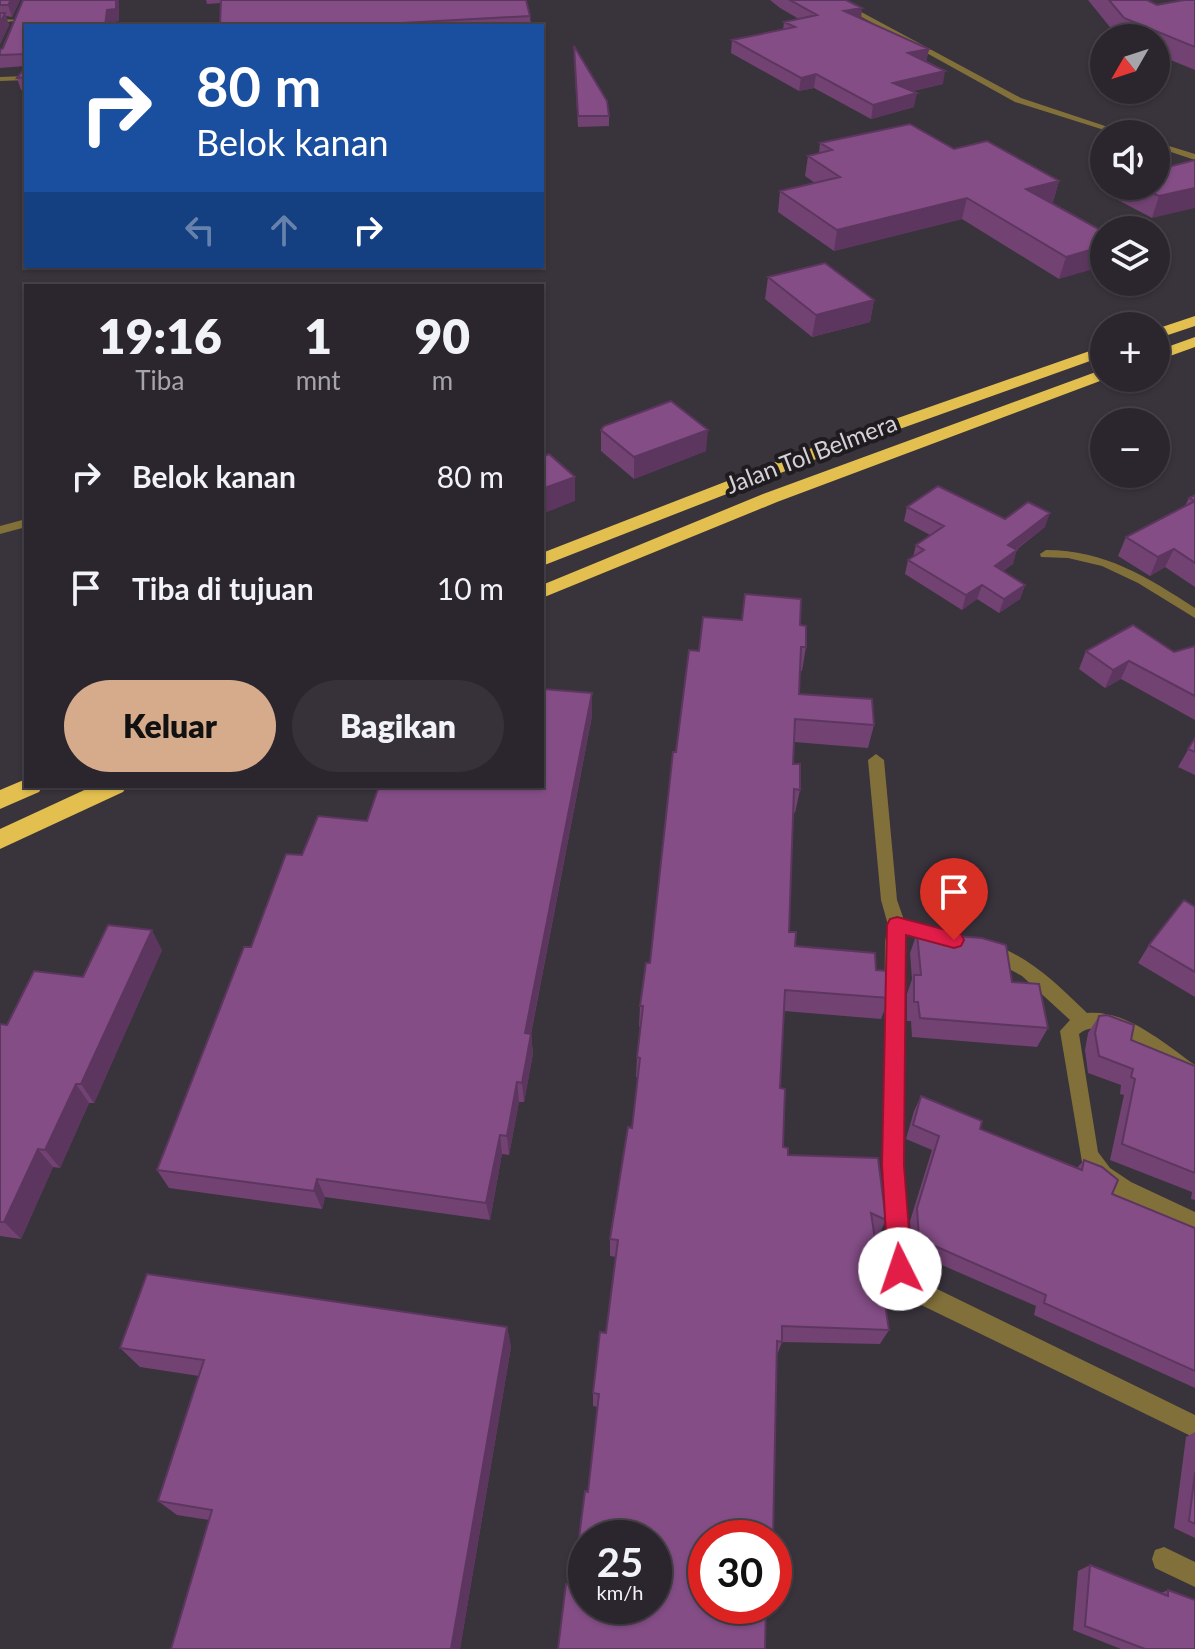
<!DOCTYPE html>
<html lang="id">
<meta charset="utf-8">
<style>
:root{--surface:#2b262d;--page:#373239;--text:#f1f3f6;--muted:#a6a5aa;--line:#474349;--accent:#d6ab8b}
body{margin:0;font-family:Lato,sans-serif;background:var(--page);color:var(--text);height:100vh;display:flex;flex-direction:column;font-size:30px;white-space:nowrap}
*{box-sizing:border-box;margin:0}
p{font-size:26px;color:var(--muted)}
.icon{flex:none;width:44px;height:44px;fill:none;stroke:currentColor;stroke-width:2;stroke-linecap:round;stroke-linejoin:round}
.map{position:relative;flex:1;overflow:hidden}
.details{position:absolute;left:24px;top:284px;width:520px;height:504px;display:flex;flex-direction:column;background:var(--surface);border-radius:0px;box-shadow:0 2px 6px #0004,0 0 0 2px var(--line)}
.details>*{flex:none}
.guide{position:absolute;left:24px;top:24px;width:520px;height:244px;border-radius:0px;box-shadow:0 2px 6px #0004,0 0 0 2px var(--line);background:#1a4fa0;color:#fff;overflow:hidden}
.needle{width:52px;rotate:231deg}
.tools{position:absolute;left:1090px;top:24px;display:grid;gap:16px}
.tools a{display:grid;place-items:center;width:80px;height:80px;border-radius:50%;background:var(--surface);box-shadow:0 2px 6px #0004,0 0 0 2px var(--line);font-size:40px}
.speed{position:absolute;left:568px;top:1520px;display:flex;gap:16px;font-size:40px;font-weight:700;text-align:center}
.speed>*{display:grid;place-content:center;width:104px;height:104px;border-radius:50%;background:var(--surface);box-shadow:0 2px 6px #0004,0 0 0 2px var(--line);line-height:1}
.speed small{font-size:20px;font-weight:400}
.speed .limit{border:12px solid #d22;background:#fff;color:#111}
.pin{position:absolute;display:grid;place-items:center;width:68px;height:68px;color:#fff;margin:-82px -34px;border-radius:50% 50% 50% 0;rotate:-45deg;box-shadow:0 0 8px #0007}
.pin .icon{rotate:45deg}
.me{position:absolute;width:88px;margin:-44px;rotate:356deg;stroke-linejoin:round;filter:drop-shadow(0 0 6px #0008)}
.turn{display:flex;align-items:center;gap:28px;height:168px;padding:0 40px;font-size:36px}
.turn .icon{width:104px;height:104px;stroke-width:2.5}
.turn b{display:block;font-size:56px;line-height:68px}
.lanes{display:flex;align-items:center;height:76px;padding:0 40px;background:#0003;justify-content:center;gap:40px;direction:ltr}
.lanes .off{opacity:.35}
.eta{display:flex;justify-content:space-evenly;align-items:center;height:136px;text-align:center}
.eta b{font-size:48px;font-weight:800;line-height:56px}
.button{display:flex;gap:16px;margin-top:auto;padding:16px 40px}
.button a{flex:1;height:92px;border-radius:48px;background:var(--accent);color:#111;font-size:32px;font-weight:800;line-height:92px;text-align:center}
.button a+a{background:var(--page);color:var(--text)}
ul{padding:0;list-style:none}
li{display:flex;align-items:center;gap:24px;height:112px;padding:0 40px}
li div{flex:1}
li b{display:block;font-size:30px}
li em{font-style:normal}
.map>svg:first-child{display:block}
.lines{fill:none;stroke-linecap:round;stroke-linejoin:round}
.street{fill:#82703a;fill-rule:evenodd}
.highway{fill:#e3bf4f;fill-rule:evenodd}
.wall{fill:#724273}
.shaded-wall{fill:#5c365e}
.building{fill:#844d86;stroke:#5c365e;stroke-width:2;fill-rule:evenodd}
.route{fill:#e11d48;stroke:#92132f;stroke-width:2}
.labels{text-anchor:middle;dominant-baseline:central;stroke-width:8;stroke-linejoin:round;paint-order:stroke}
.far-street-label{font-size:24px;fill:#d4d0d6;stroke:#1f1c20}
</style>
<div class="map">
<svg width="1195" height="1649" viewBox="0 0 1195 1649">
<rect width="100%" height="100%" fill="#39333c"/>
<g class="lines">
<path class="street" d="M831,0H839L1021,98L1129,134H1117L1015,102Z
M0,19L21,20L0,23Z
M26,76V80L0,81V77Z
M1156,142L1195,154V160L1156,147Z
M26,519V527L0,534V526Z
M1046,550C1105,550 1147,577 1195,608V618L1138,583L1102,566L1068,558L1041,557L1040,554Z
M876,754L884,760L897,900L904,920L955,933L961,935L964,940L961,945L955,947L904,934L903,942V1165L910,1266L920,1278L933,1287L1195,1415V1438L917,1303C905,1294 896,1284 889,1269L883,1165L885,942L888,925L881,900L868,760Z
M989,943C1029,956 1057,984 1087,1013C1126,1009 1165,1044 1195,1065V1085C1166,1074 1110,1009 1079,1034L1098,1152L1110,1168L1131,1182L1195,1212V1233L1117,1196L1096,1182L1082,1162L1060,1031L1070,1020L1022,976L983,955L980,950L983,945Z
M1164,1547L1195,1562V1587L1155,1568L1152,1559L1155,1550Z"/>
<path class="highway" d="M1195,316V326L1156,339V329Z
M1195,337V347L1156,361V351Z
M1104,346V356L824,456L542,566V553L812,448Z
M1104,369V378H1108L777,502L542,598V585L763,494Z
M26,779V786H43L39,792L0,809V790Z
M93,786H127L123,792L0,849V829Z"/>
</g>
<path class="wall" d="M0,0H20L12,17L6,16L9,25L0,44Z
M23,0L119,21L110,22V26H26V90H21L17,78L25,66L0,68V50L3,48Z
M206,0H526L530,16L531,26H220L221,3L207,4Z
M770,0H846L861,19L929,49L926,62L943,84L913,91L914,107L871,119L814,88L799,91L731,53L732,40L783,30L784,22L799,19L780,8Z
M1088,0H1147L1157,5L1195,0V70L1156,54V38L1118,37Z
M574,56L609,116V126L578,127Z
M820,143L954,149L1059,181L1053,202H1051L1104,232L1059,279L962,219L834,251L778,212L780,191L815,183L805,176L808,156L819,153Z
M1195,160L1152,218L1118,200L1122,186H1156Z
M768,277L874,300L870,322L812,337L765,299Z
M601,430L706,451L634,479L601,451Z
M1195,495V587L1165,567L1150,576L1118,556L1126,537L1185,506L1189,498Z
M907,507L1005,519L1045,527L1016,550L1013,564L1003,571L1025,585L1020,599L999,613L977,599L962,610L905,574L908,560L913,557L916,545L930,535L904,521Z
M745,594L800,625L806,647L802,671L800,670L799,694L874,725L868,748L794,742L793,764L800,790L795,813L793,812L789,932L795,946L876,970L889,998L881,1019L784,1011L780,1088L783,1147L788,1155L886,1220L878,1237L874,1235L889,1330L880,1344L782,1342L777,1355L573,1585L588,1492L598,1407L593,1406V1393L606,1333L616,1257L610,1256V1239L632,1128L638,1077H636L637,1057L641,1027H639L640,1006L650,963L676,752L699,651L742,620Z
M1195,646V720L1121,679L1105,688L1079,669L1086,651L1174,652Z
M592,693V716L531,1034L533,1054L524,1102H519L509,1155L502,1154L490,1220L325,1197L322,1209L169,1188L157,1170L251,947L302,855L367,821L542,786Z
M1195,738V775L1178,767Z
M1195,907V997L1138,963L1149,945Z
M917,933L1012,982L1048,1028L1037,1047L912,1037L911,1021H907V994L912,979L910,953Z
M162,950L94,1103H89L60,1168L53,1167L21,1239L0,1236V1024L7,1025L83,977Z
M1099,1016L1131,1040L1195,1066V1200L1191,1199L1192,1192L1110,1160L1124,1095L1120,1094L1121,1085L1088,1073L1085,1050L1088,1033Z
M921,1096L980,1129L1077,1168L1084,1160L1112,1194L1195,1228V1388L1034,1315L1036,1306L912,1252L910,1221L932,1150L906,1139L914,1111Z
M507,1327L511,1347L460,1649H171L209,1520L177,1515L158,1501L199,1376L140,1367L120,1348Z
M1195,1432V1538L1174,1528L1186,1437Z
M1090,1565L1161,1593L1168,1590L1195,1649H1121L1073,1630L1078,1571Z"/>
<path class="shaded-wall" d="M11,0H20L12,17L8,5Z
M116,0H119V21L110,22V26H105L107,10Z
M862,8L861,21L844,11Z
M5,13L9,25L0,44V23Z
M929,49L926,62L908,53Z
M945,71L943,84L891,96L893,83Z
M816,74L814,88L799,91L801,78Z
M917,93L914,107L871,119L873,105Z
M1059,181L1053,202L1021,210L1026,189Z
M1195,188V208L1152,218L1159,196Z
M967,198L962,219L834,251L837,230Z
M1104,246V266L1059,279L1066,257Z
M874,300L870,322L812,337L816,315Z
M708,430L706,451L634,479V457Z
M575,477V501L542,514V489Z
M1050,513L1045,527L1003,559L1008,545Z
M1174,549L1165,567L1150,576L1158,557Z
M1017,550L1013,564L990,581L995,566Z
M982,585L977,599L962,610L966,595Z
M1025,585L1020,599L999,613L1004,599Z
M1129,661L1121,679L1105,688L1113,670Z
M592,693V716L527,1053L525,1033Z
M152,930L162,950L94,1103L81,1084Z
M531,1034L533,1054L524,1102L522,1083Z
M517,1082L519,1102L509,1155L507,1136Z
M76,1084L89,1103L60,1168L45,1150Z
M500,1135L502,1154L490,1220L486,1203Z
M38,1149L53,1167L21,1239L4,1222Z
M317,1179L325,1197L322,1209L314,1191Z
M507,1327L511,1347L460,1649H451Z"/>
<path class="building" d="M0,0H11L8,5H0Z
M23,0H116V9L107,10L105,26H26V77L17,78L25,68L26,54L0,55V50L3,48Z
M221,0H526L530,16L348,26H220Z
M790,0H846L862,8L844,11L929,49L908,53L945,71L893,83L917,93L873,105L816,74L801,78L732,40L795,27L784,22L817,15Z
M1109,0H1147L1157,5L1184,0H1195V47L1124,18Z
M0,13H5L0,23Z
M574,46L607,101L609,116H578Z
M910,124L954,149L987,141L1059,181L1026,189L1104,232V246L1066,257L967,198L837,230L780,191L840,177L808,156L832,150L820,143Z
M1195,160V188L1159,196L1138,186H1156V170Z
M825,263L874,300L816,315L768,277Z
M671,401L708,430L634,457L601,430L604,426Z
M549,454L575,477L542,489V457Z
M938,486L1005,519L1028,502L1050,513L1008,545L1017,550L995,566L1025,585L1004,599L982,585L966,595L908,560L924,550L916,545L944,526L907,507Z
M1195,495V563L1174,549L1158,557L1126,537L1195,501L1189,498Z
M745,594L801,599L800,625L806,626V647H801L799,694L872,699L874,725L795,719L793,764H800V790L794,789L789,932H796L795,946L875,953L876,970L889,971V998L785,990L780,1088L785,1089L783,1147L788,1148V1155L878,1158L886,1220L871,1213L889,1330L782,1326V1342L777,1341L773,1538H706V1606H766L765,1649H558L566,1584L573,1585L585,1491L588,1492L599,1394L593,1393L600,1332L606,1333L618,1240L610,1239L628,1127L632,1128L640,1058L637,1057L643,1006H640L646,963H650L673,752H676L689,650L699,651L703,617L742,620ZM586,1538H654V1606H586Z
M1133,625L1174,652L1195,646V696L1129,661L1113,670L1086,651Z
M543,689L592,693L525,1033L531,1034L522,1083L517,1082L507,1136L500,1135L486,1203L317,1179L314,1191L157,1170L244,947H251L286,854L302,855L318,816L367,821L379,786H542Z
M1195,738V752L1188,749Z
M1184,900L1195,907V972L1149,945Z
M108,925L152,930L81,1084H76L45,1150L38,1149L4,1222H0V1024L7,1025L34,971L83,977Z
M917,933L982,938L1006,945L1012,982L1039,984L1048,1028L920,1018L918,1002H914V975H921Z
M1107,1015L1134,1025L1131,1040L1195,1066V1173L1122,1144L1135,1079L1131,1077L1133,1069L1099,1056L1095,1033L1099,1016Z
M921,1096L982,1121L980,1129L1082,1170L1084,1160L1102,1167L1118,1180L1112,1194L1195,1228V1371L1044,1303L1046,1295L919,1239L917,1208L939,1136L913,1125Z
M147,1274L507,1327L451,1649H171L212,1510L158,1501L204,1360L120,1348Z
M1195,1472V1524L1189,1521Z
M1090,1565L1168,1596V1590L1195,1600V1649H1145L1085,1626Z"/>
<path class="route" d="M897,917L954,932L961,934L964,940L961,946L954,948L906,935L904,1165L912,1269L909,1278L900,1281L892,1278L888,1269L882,1165L887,925L890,919Z"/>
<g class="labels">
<g class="far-street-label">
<text transform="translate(811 453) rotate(-21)">Jalan Tol Belmera</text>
</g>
</g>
</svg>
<div class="tools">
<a><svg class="needle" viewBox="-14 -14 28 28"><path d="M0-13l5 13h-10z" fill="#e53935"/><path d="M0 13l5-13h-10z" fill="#a6a5aa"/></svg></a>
<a><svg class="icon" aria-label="sound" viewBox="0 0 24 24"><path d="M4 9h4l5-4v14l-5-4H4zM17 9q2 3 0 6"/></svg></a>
<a><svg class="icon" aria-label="layers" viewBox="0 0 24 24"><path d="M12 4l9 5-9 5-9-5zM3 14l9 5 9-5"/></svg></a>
<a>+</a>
<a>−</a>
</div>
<div class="speed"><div>25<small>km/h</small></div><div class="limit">30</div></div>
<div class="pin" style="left:954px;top:940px;background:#d93025"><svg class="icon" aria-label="arrive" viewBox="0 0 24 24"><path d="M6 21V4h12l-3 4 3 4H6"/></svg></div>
<svg class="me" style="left:900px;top:1269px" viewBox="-20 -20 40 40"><circle r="19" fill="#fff"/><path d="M0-13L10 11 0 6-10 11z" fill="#e11d48"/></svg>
<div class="guide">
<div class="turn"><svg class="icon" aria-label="right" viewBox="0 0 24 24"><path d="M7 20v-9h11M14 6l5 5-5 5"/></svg><div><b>80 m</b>Belok kanan</div></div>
<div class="lanes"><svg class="icon off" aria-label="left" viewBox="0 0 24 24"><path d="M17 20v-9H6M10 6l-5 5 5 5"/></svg><svg class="icon off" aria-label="ahead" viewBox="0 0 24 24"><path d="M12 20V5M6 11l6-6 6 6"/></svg><svg class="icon" aria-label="right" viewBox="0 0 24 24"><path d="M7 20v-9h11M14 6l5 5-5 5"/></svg></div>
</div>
<section class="details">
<div class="eta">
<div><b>19:16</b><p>Tiba</p></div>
<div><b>1</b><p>mnt</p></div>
<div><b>90</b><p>m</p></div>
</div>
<ul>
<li><svg class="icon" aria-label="right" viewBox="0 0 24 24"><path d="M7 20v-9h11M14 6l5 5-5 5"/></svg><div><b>Belok kanan</b></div><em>80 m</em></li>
<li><svg class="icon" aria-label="arrive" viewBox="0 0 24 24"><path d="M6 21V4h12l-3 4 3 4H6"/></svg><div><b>Tiba di tujuan</b></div><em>10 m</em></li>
</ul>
<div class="button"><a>Keluar</a><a>Bagikan</a></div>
</section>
</div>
